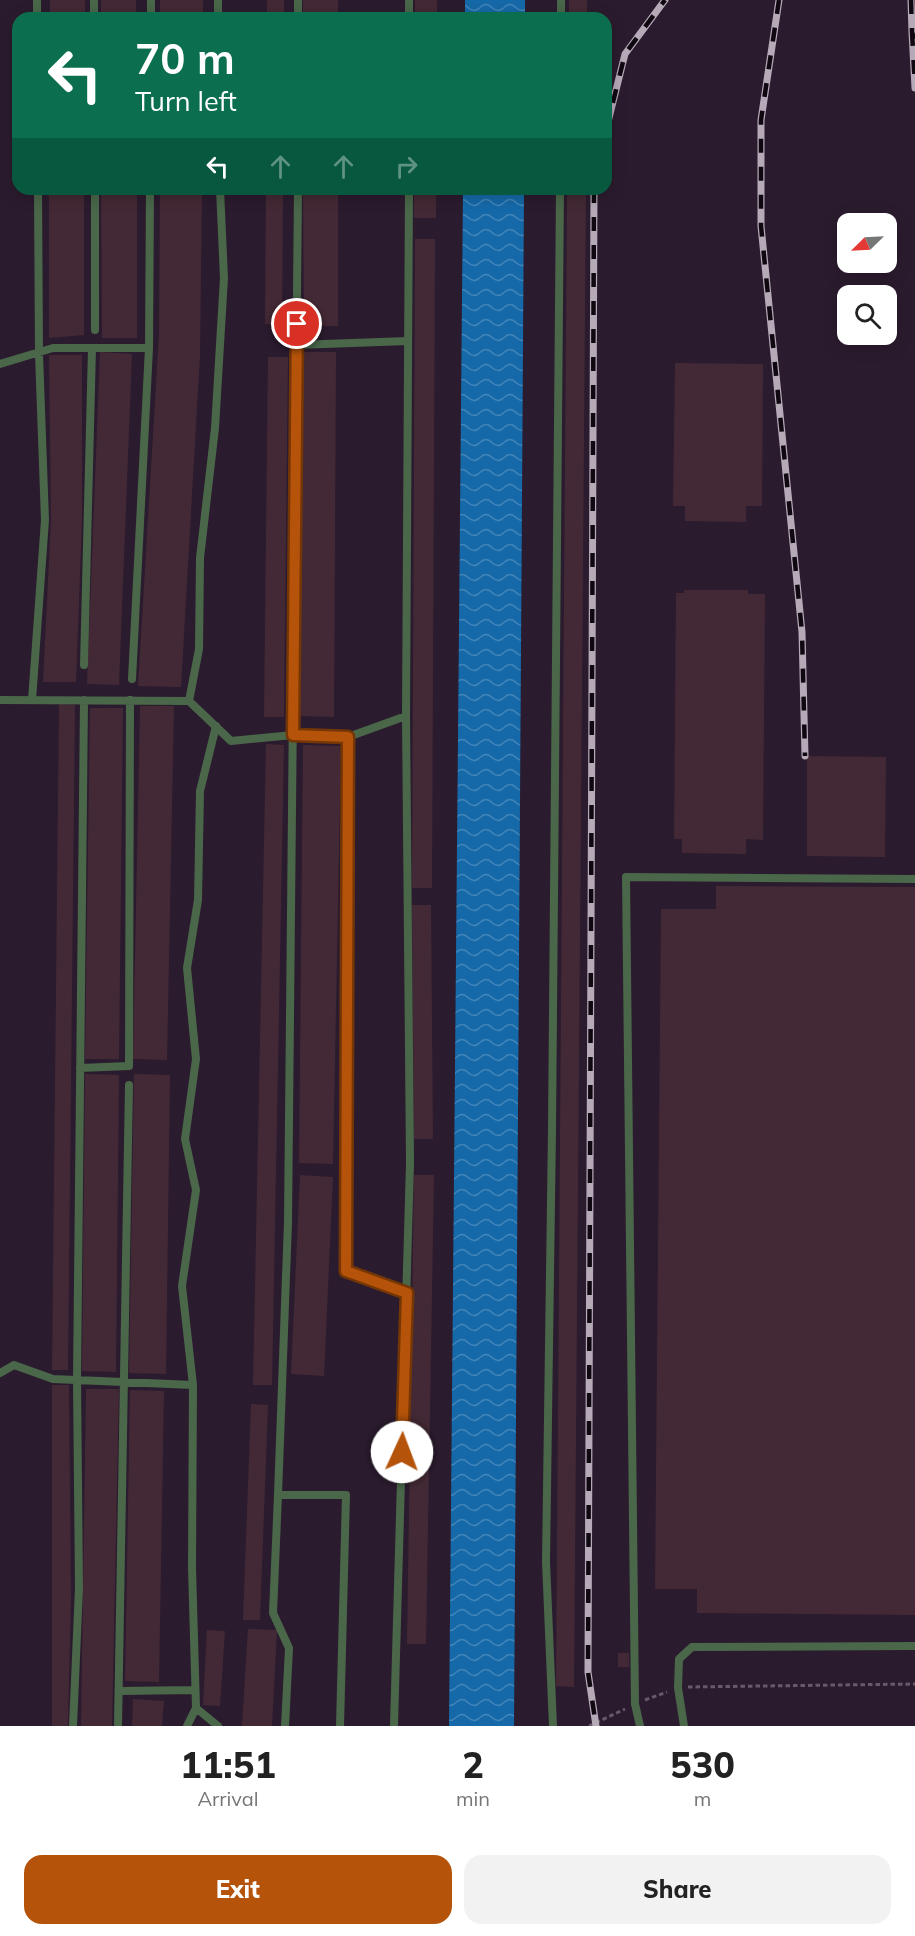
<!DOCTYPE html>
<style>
:root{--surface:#fff;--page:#f2f2f2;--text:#222;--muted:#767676;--accent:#b45309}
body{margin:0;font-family:Mulish,sans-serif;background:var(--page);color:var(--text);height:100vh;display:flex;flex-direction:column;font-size:22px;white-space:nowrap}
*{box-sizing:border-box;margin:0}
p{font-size:20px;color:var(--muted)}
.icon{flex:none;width:33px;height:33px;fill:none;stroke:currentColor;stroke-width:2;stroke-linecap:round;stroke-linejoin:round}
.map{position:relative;height:1726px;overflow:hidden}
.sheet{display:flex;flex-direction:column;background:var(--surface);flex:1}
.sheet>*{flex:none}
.guide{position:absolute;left:12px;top:12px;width:600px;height:183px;border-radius:18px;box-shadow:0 3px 15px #0003;background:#0b6e4f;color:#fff;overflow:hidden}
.needle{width:39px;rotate:246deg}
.controls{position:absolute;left:837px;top:213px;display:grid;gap:12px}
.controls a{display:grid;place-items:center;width:60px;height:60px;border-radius:12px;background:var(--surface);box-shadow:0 3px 15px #0003;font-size:30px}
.pin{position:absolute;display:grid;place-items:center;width:51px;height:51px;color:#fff;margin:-26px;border:3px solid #fff;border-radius:50%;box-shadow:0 2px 6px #0007}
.me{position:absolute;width:66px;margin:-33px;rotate:2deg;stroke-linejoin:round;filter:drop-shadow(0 0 4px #0008)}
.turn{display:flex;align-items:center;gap:21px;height:126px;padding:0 24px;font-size:27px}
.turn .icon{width:78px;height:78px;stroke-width:2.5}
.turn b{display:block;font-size:42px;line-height:51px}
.lanes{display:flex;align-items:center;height:57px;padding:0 24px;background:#0003;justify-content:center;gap:30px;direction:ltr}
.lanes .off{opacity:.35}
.eta{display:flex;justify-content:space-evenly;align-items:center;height:102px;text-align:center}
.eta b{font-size:36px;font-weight:800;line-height:42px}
.action{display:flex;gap:12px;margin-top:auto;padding:12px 24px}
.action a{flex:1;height:69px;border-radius:18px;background:var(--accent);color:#fff;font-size:24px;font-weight:800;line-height:69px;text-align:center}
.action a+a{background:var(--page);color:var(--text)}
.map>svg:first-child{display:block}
.water{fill:url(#water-waves)}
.building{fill:#432935}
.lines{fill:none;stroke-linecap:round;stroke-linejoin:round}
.path{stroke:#685a6a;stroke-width:3;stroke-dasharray:4.5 3;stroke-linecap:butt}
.lane{stroke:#4a674a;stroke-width:8}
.rail-casing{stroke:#b6aab8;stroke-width:7}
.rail{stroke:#0f0810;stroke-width:4.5;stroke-dasharray:14;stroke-linecap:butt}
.route-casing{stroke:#753606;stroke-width:15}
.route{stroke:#b45309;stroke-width:10}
</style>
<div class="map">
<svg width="915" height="1726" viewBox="0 0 915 1726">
<defs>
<pattern id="water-waves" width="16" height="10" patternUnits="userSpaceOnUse" patternTransform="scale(1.5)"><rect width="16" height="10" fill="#1569a9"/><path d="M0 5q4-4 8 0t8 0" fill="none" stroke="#4285b9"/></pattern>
</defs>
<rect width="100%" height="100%" fill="#2b1b2e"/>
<path class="water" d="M465,0H525V18H465Z
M463,189H524L514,1726H449Z"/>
<path class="building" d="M50,0H85V18H50Z
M101,0H136V18H101Z
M160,0H203V18H160Z
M267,0H284V18H267Z
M303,0H338V18H303Z
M415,0H437V18H415Z
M569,0H587V18H569Z
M49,189H84V335L49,338Z
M101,189H137V338H102Z
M160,189H202L200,355L181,687L138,686L159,334Z
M266,189H283L282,325L265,324Z
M303,189H338V326H304Z
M414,189H436V218H414Z
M567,189H586L574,1687L556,1686Z
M415,239H435L432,888H412Z
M100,352L132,354L119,685L87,684Z
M302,352H336L334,717L300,716Z
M49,355H82V521L76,682H43L51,520Z
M268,357H288L284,717H264Z
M675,363L763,364L762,506H746V522L685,521V506H673Z
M684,590H748V594H765L763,840L746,839V854L682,853V839H674L676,593H684Z
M59,704L75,705L68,1370H52Z
M140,706H174L167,1060L133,1059Z
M90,708H123L119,1059H85Z
M266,744L284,745L272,1385H253Z
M303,745L341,746L333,1164L299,1163Z
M807,756L886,757L885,857L807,856Z
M716,886L915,887V1615L697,1613V1589H655L661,909H716Z
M412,905H431L433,1139H414Z
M85,1074L119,1075L116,1372L82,1371Z
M134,1074L170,1075L166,1374L129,1373Z
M300,1175L333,1177L324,1376L291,1374Z
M414,1175H434L426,1644H407Z
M52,1385H69L71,1598L68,1726H52Z
M86,1389H119L112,1726H81Z
M130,1390L164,1391L159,1682L125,1681Z
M251,1404L268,1405L260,1620H243Z
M248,1629L277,1630L272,1726H242Z
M207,1630L225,1631L220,1706L203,1705Z
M618,1653H629V1667H618Z
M133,1699L164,1701L162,1726H132Z"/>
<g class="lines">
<path class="path" d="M688,1687L915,1684
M645,1700L667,1692
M589,1726L625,1709"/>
<path class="lane" d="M37,0V18
M94,0V18
M151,18V0
M218,18V0
M298,18V0
M409,18V0
M561,18V0
M95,189V330
M296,345L408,341
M0,364L53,348H149L150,189
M84,665L92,348
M132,679L149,348
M0,700L189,701L231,741L293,735L348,737
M32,700L45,520L39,354L38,189
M189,701L199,649L200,558L215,428L224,278L220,189
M406,716L348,737L346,1271L407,1293
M80,1068L129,1066L130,700
M0,1373L14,1365L53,1379L193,1385L182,1286L196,1190L185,1139L196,1059L187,968L198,900L200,791L216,726
M193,1385L192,1568L196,1708L218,1726
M278,1495L288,1222L298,189
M119,1691L195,1690
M73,1726L79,1588L77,1380L84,700
M118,1726L129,1085
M187,1726L196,1708
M285,1726L289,1648L273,1613L278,1495H346L340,1726
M394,1726L410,1163L406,716L409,189
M553,1726L546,1562L552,1129L560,189
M640,1726L635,1704L626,877L915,879
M684,1726L678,1688L679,1659L692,1647L915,1646"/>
<defs>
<path id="rail" d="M779,0L761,120V226L802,632L805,756
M911,0L912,32L914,39
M912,32L915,88
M606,130L625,54L665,0
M594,189L588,1672L596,1726"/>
</defs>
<use href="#rail" class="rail-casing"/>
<use href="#rail" class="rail"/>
</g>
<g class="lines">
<defs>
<path id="route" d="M297,324L293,735L348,737L346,1271L407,1293L402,1452"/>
</defs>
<use href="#route" class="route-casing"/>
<use href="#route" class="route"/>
</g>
</svg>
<div class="controls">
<a><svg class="needle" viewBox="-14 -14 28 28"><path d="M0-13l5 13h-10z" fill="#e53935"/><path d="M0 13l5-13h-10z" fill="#767676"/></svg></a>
<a><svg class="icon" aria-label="search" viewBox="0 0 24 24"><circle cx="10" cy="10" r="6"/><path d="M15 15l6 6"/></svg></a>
</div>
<div class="pin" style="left:297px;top:324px;background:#d93025"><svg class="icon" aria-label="arrive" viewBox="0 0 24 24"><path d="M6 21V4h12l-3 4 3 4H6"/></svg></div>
<svg class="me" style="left:402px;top:1452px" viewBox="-20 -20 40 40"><circle r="19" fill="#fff"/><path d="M0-13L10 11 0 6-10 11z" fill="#b45309"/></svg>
<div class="guide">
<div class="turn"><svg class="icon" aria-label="left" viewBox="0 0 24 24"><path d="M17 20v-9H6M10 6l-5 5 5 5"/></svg><div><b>70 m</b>Turn left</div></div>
<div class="lanes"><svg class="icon" aria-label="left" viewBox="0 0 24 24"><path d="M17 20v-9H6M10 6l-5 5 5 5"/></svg><svg class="icon off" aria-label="ahead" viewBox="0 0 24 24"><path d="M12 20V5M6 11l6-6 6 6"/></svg><svg class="icon off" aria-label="ahead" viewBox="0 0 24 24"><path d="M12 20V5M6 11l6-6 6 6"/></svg><svg class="icon off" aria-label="right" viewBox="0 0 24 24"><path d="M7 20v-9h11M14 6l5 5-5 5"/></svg></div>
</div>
</div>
<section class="sheet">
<div class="eta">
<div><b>11:51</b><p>Arrival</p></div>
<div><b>2</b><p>min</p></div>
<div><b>530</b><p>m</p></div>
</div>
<div class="action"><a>Exit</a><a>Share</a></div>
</section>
